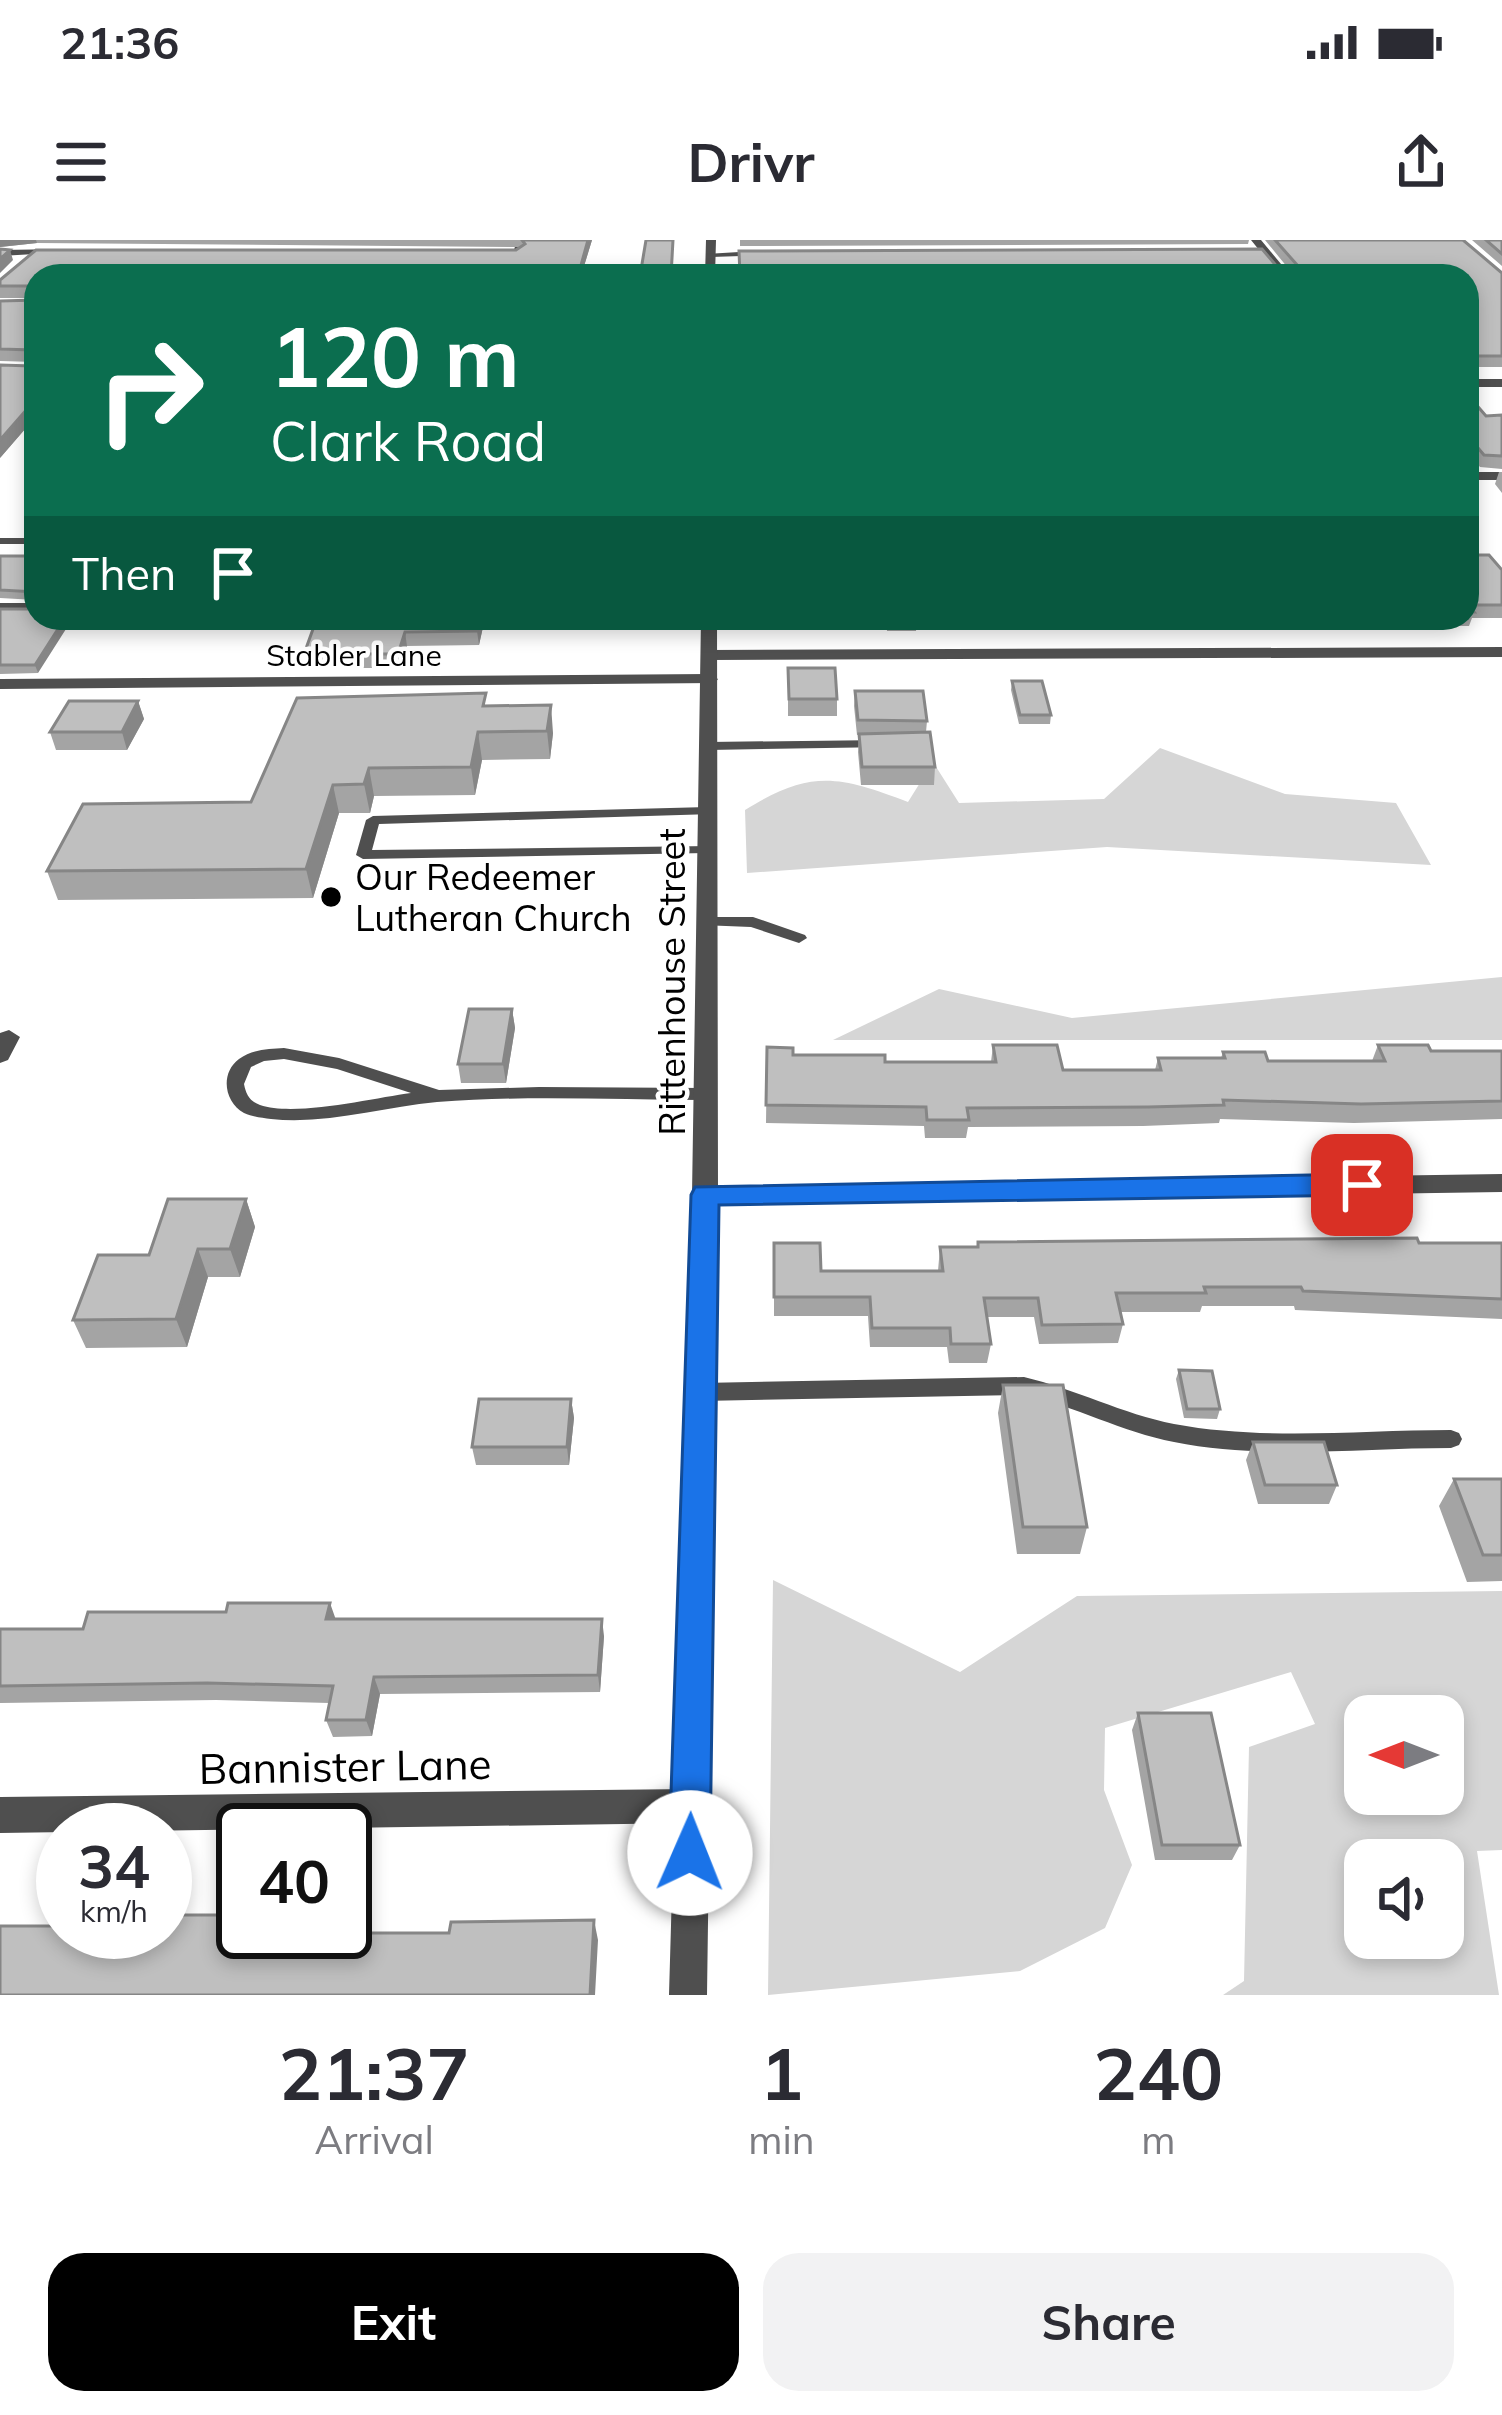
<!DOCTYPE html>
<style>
:root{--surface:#fff;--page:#f2f2f3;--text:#2b2b33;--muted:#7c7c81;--accent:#000}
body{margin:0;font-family:Mulish,sans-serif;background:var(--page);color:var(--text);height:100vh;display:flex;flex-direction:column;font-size:45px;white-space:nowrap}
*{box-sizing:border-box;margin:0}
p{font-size:39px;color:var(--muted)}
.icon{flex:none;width:66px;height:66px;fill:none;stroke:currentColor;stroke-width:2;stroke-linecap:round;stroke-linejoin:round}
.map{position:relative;height:1755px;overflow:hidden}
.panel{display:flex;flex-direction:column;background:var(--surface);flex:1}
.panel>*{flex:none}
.hud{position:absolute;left:24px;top:24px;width:1455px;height:366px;border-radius:36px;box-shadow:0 6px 18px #0003;background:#0b6e4f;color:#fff;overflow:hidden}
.needle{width:78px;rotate:270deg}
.controls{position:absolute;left:1344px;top:1455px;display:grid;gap:24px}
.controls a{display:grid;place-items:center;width:120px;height:120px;border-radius:24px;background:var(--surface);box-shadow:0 6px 18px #0003;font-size:60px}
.speed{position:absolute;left:36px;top:1563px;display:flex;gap:24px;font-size:60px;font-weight:700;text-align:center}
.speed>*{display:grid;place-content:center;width:156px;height:156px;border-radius:50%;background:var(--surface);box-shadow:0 6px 18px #0003;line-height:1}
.speed small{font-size:30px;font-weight:400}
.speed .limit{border:6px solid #111;border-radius:18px;background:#fff;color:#111}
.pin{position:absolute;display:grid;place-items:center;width:102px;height:102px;color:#fff;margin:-51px;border-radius:24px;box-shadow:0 6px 18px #0006}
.me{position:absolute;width:132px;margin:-66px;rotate:1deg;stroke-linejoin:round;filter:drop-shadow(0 0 9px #0008)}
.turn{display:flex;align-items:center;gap:42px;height:252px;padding:0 48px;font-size:54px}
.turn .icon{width:156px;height:156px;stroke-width:2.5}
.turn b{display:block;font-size:84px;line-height:102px}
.then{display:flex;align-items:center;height:114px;padding:0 48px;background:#0003;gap:24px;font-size:45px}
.eta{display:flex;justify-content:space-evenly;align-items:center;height:204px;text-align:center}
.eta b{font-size:72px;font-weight:700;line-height:84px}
.primary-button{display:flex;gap:24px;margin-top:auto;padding:24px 48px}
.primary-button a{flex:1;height:138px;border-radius:36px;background:var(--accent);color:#fff;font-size:48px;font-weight:700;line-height:138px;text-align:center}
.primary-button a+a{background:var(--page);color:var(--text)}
.status{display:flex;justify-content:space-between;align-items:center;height:84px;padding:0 60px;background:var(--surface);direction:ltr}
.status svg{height:33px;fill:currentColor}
header{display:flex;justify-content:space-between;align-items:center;height:156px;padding:0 48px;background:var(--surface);font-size:54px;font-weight:700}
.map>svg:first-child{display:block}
.green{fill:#d6d6d6;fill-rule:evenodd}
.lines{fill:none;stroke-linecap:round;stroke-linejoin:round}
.service{fill:#4f4f4f;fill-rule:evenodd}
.minor{fill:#4f4f4f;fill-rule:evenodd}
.tertiary{fill:#4f4f4f;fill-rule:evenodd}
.wall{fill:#a4a4a4}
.shaded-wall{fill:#868686}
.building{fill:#bfbfbf;stroke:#868686;stroke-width:3}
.route{fill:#1a73e8;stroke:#114b97;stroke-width:3}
.poi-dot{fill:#000;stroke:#fff;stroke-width:4.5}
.labels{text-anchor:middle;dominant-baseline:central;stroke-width:9;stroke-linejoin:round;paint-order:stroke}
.far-street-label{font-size:30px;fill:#000;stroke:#fff}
.poi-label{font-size:36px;fill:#000;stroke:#fff;text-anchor:start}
.street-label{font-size:36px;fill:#000;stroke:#fff}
.near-street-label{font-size:42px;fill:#000;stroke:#fff}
</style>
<div class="status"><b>21:36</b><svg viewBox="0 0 49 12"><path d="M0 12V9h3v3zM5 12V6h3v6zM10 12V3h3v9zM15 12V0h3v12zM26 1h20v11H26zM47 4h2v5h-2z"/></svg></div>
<header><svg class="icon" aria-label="menu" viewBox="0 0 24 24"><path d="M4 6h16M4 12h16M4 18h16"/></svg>Drivr<svg class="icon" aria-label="share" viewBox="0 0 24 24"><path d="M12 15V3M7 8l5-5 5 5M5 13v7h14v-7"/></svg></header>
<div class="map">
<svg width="1502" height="1755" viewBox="0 0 1502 1755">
<rect width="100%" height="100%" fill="#fff"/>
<path class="green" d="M1160,508L1285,554L1396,563L1431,625L1107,607L747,633L745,570C811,529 839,536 908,562L933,522L959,563L1104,559Z
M1502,737V800H833L939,749L1072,778Z
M773,1340L960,1432L1077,1356L1502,1351V1610L1477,1611L1499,1755H1223L1244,1741L1249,1507L1315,1484L1291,1432L1105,1488L1104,1550L1132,1625L1105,1688L1020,1731L768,1755ZM1365,1476H1443V1554H1365ZM1365,1620H1443V1698H1365Z"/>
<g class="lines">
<path class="service" d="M0,298H36V304H0Z
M884,500L891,504L889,507L709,510L702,506L709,502Z
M708,567L713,568V574L379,584L372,610L712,606L714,609L707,613L363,619L356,615L366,580L373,576Z
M707,677H753L805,695L807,698L799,703L751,687L701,685L699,682L701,679Z
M284,808L339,818L439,850L539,847L706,848L715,854L706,860C617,860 526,855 437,862C382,867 326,885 271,879C262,878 253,877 244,873C224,862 220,833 239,819C252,809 269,809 284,808ZM284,819L337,829L411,853C373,858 295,877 260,865C249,861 246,854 244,844L251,827L264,821Z
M1024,1137C1075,1149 1123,1174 1174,1184C1265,1201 1360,1190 1451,1190L1459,1193L1462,1199L1459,1205L1451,1208C1360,1208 1264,1220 1174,1202C1122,1192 1075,1166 1024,1155L701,1161L693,1158L690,1152L693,1146L701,1143Z"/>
<path class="minor" d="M517,0H527L516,36H506Z
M1251,0H1261L1291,36H1280Z
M0,10L65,9L70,12L0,16Z
M771,10L775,15L711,17L706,14Z
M1467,232H1502V240H1467Z
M0,363H36V373H0Z
M1502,407V417L709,420L701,415L709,410Z
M709,434L718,439L715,443L0,449V439Z
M9,790L20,797L8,820L0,823V793Z
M1502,934V952L705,964L696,962L692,955L696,948L705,946Z
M690,1549L702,1554L707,1566L702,1578L690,1583L0,1593V1557Z"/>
<path class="tertiary" d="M706,0H716L715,36H705Z
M1467,139H1502V147H1467Z
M701,378H717L718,955L707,1755H669L692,955Z"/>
</g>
<path class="wall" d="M0,0H592L581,36H36V122L0,121V61L36,60L35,58H0V40L36,10H516L520,7L37,3L0,7Z
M740,0H1249L1248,4L740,6Z
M1265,0H1463L1502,33V127H1467V36L1279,29L1288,28Z
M1472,0H1502V26Z
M36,123V181H32L0,218L32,126Z
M1467,154L1486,176L1502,175V229L1480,227L1467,212Z
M1499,232H1502V253L1495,244Z
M1467,315L1502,330V378H1472L1469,386H994L992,378H1467Z
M0,316H36V360L0,358Z
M0,369H33L38,433L0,434Z
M317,378H485L479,405L407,406L400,428H307L304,414Z
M886,378H917L916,391H887Z
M788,428L837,459V476H788Z
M1012,441L1051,475L1050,484H1019L1011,450Z
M855,451L927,481L926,492L935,527L934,545H861L858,512L859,495H857L854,466Z
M138,461L144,479L127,510H56L50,492Z
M488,466L553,493L550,519L482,520L475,555L374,556L370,573H339L313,658L58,660L47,631L251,562Z
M512,769L515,788L506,843H461L458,824Z
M993,805L1063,830H1155L1158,818H1221L1223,812L1268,821H1372L1378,805L1431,811H1502V879L1354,883L1220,879L1219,883L1143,886L968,887L966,898H925L924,886L766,883L767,807L793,815L885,822H991Z
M246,959L255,987L240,1037H208L187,1107L86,1108L73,1080L149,1015Z
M978,1002L1502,1003V1079L1295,1070L1294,1066H1202L1200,1072H1120L1123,1084L1118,1103L1039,1104L1034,1077H987L991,1104L987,1123H949L947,1107H870L868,1076H774V1003L821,1031H938L940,1007H977Z
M1179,1130L1220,1169L1217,1179L1184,1178L1176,1139Z
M1003,1145L1087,1287L1080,1314H1017L998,1173Z
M571,1159L574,1178L569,1225H476L472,1207Z
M1253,1202L1337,1245L1329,1264H1258L1246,1220Z
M1454,1239H1502V1341L1467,1342L1439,1266Z
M336,1379L604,1396L600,1452L380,1454L372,1496L333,1497L326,1480L329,1463L216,1460L0,1463V1389H83Z
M1138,1473L1240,1605L1232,1620H1155L1132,1490Z"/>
<path class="shaded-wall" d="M0,0H36L37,3L0,7Z
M588,0H592L581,36H578Z
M10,10L13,20L0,33V19Z
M28,168L32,181L0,218V200Z
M65,378H73L38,433L35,425Z
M480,378H485L479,405L477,391Z
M405,392L407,406L400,428L398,414Z
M138,461L144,479L127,510L122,492Z
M551,465L553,493L550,519L547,491Z
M478,492L482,520L475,555L471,527Z
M369,528L374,556L370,573L364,544Z
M333,545L339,573L313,658L306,629Z
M512,769L515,788L506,843L503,824Z
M246,959L255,987L240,1037L230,1009Z
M198,1009L208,1037L187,1107L176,1079Z
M571,1159L574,1178L569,1225L567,1207Z
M330,1363L336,1380L326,1379Z
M602,1379L604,1396L600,1452L598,1435Z
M374,1437L380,1454L372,1496L366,1480Z
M594,1680L598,1700L595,1755H590Z"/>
<path class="building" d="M522,0H588L578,36H36V119L33,110L0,109V61L36,60L33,46H0V40L36,10H516L525,4Z
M646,0H673L671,36H640Z
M1275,0H1463L1502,33V116H1467V36H740L739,11L1262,9L1279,29L1298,26Z
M1486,0H1502V14Z
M0,9L10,10L0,19Z
M36,123V168H28L0,200V125L32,126Z
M1467,154L1486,176L1502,175V216L1484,215L1467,195Z
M1467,315H1489L1502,330V365H1468L1474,372H1467Z
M0,316H36V352L0,350Z
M36,366V378H65L35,425H0V369H33Z
M317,378H480L477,391L405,392L398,414H304Z
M788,428H835L837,459H789Z
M1012,441H1042L1051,475H1020Z
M855,451H923L927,481L858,480Z
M486,453L483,466L551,465L547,491L478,492L471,527L369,528L364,544L333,545L306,629L47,631L83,564L251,562L297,458Z
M69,461H138L122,492H50Z
M930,492L935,527H862L859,494Z
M469,769H512L503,824H458Z
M993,805H1057L1063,830H1161L1158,818H1225L1223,812H1265L1268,821H1385L1378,805H1428L1431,811H1502V861L1361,864L1223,860L1224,865L1148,867L967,868L969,880H927L926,867L766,865L767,807L793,808V815H885V822H996Z
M168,959H246L230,1009H198L176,1079L73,1080L98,1015H149Z
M1417,998L1419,1003H1502V1059L1303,1051L1301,1047H1204L1206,1053H1116L1123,1084L1042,1085L1038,1058H984L991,1104H951L950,1088H872L870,1057H774V1003H820L821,1031H943L940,1007H978V1002Z
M1179,1130L1212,1131L1220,1169H1187Z
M1003,1145H1063L1087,1287H1023Z
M479,1159H571L567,1207H472Z
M1253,1202H1324L1337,1245H1265Z
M1454,1239H1502V1315H1483Z
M228,1363H330L326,1379H602L598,1435L374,1437L366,1480H326L333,1446L207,1443L0,1446V1389H83L88,1372H226Z
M1138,1473H1211L1240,1605H1162Z
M165,1675H243V1692L259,1693H449L451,1682L594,1680L590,1755H0V1686H63V1692H165Z"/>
<path class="route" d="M1362,934L1376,945L1362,955L719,965L710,1613L704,1628L690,1634L675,1628L669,1613L691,955L695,947Z"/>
<circle class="poi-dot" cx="331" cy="657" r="12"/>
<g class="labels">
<g class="far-street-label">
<text x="354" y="415">Stabler Lane</text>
</g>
<g class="poi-label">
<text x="355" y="636">Our Redeemer<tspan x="355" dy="41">Lutheran Church</tspan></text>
</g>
<g class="street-label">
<text transform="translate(671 742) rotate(-90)">Rittenhouse Street</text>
</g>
<g class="near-street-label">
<text transform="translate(345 1526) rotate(-1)">Bannister Lane</text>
</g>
</g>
</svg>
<div class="controls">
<a><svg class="needle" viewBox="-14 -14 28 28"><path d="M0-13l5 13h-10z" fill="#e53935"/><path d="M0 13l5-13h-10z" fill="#7c7c81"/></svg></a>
<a><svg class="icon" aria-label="sound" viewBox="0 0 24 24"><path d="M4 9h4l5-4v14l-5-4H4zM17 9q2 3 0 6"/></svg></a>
</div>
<div class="speed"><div>34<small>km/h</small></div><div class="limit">40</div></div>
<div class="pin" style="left:1362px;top:945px;background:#d93025"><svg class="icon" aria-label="arrive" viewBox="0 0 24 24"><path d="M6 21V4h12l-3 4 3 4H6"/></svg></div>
<svg class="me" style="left:690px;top:1613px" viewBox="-20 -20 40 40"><circle r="19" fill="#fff"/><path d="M0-13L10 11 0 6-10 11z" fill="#1a73e8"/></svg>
<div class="hud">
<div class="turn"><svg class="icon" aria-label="right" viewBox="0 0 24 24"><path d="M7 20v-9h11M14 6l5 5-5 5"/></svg><div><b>120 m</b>Clark Road</div></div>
<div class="then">Then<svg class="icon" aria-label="arrive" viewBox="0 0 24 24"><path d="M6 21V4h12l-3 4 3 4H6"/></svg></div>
</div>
</div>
<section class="panel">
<div class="eta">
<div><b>21:37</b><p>Arrival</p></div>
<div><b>1</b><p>min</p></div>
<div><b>240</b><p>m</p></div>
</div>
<div class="primary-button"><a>Exit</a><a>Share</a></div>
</section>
